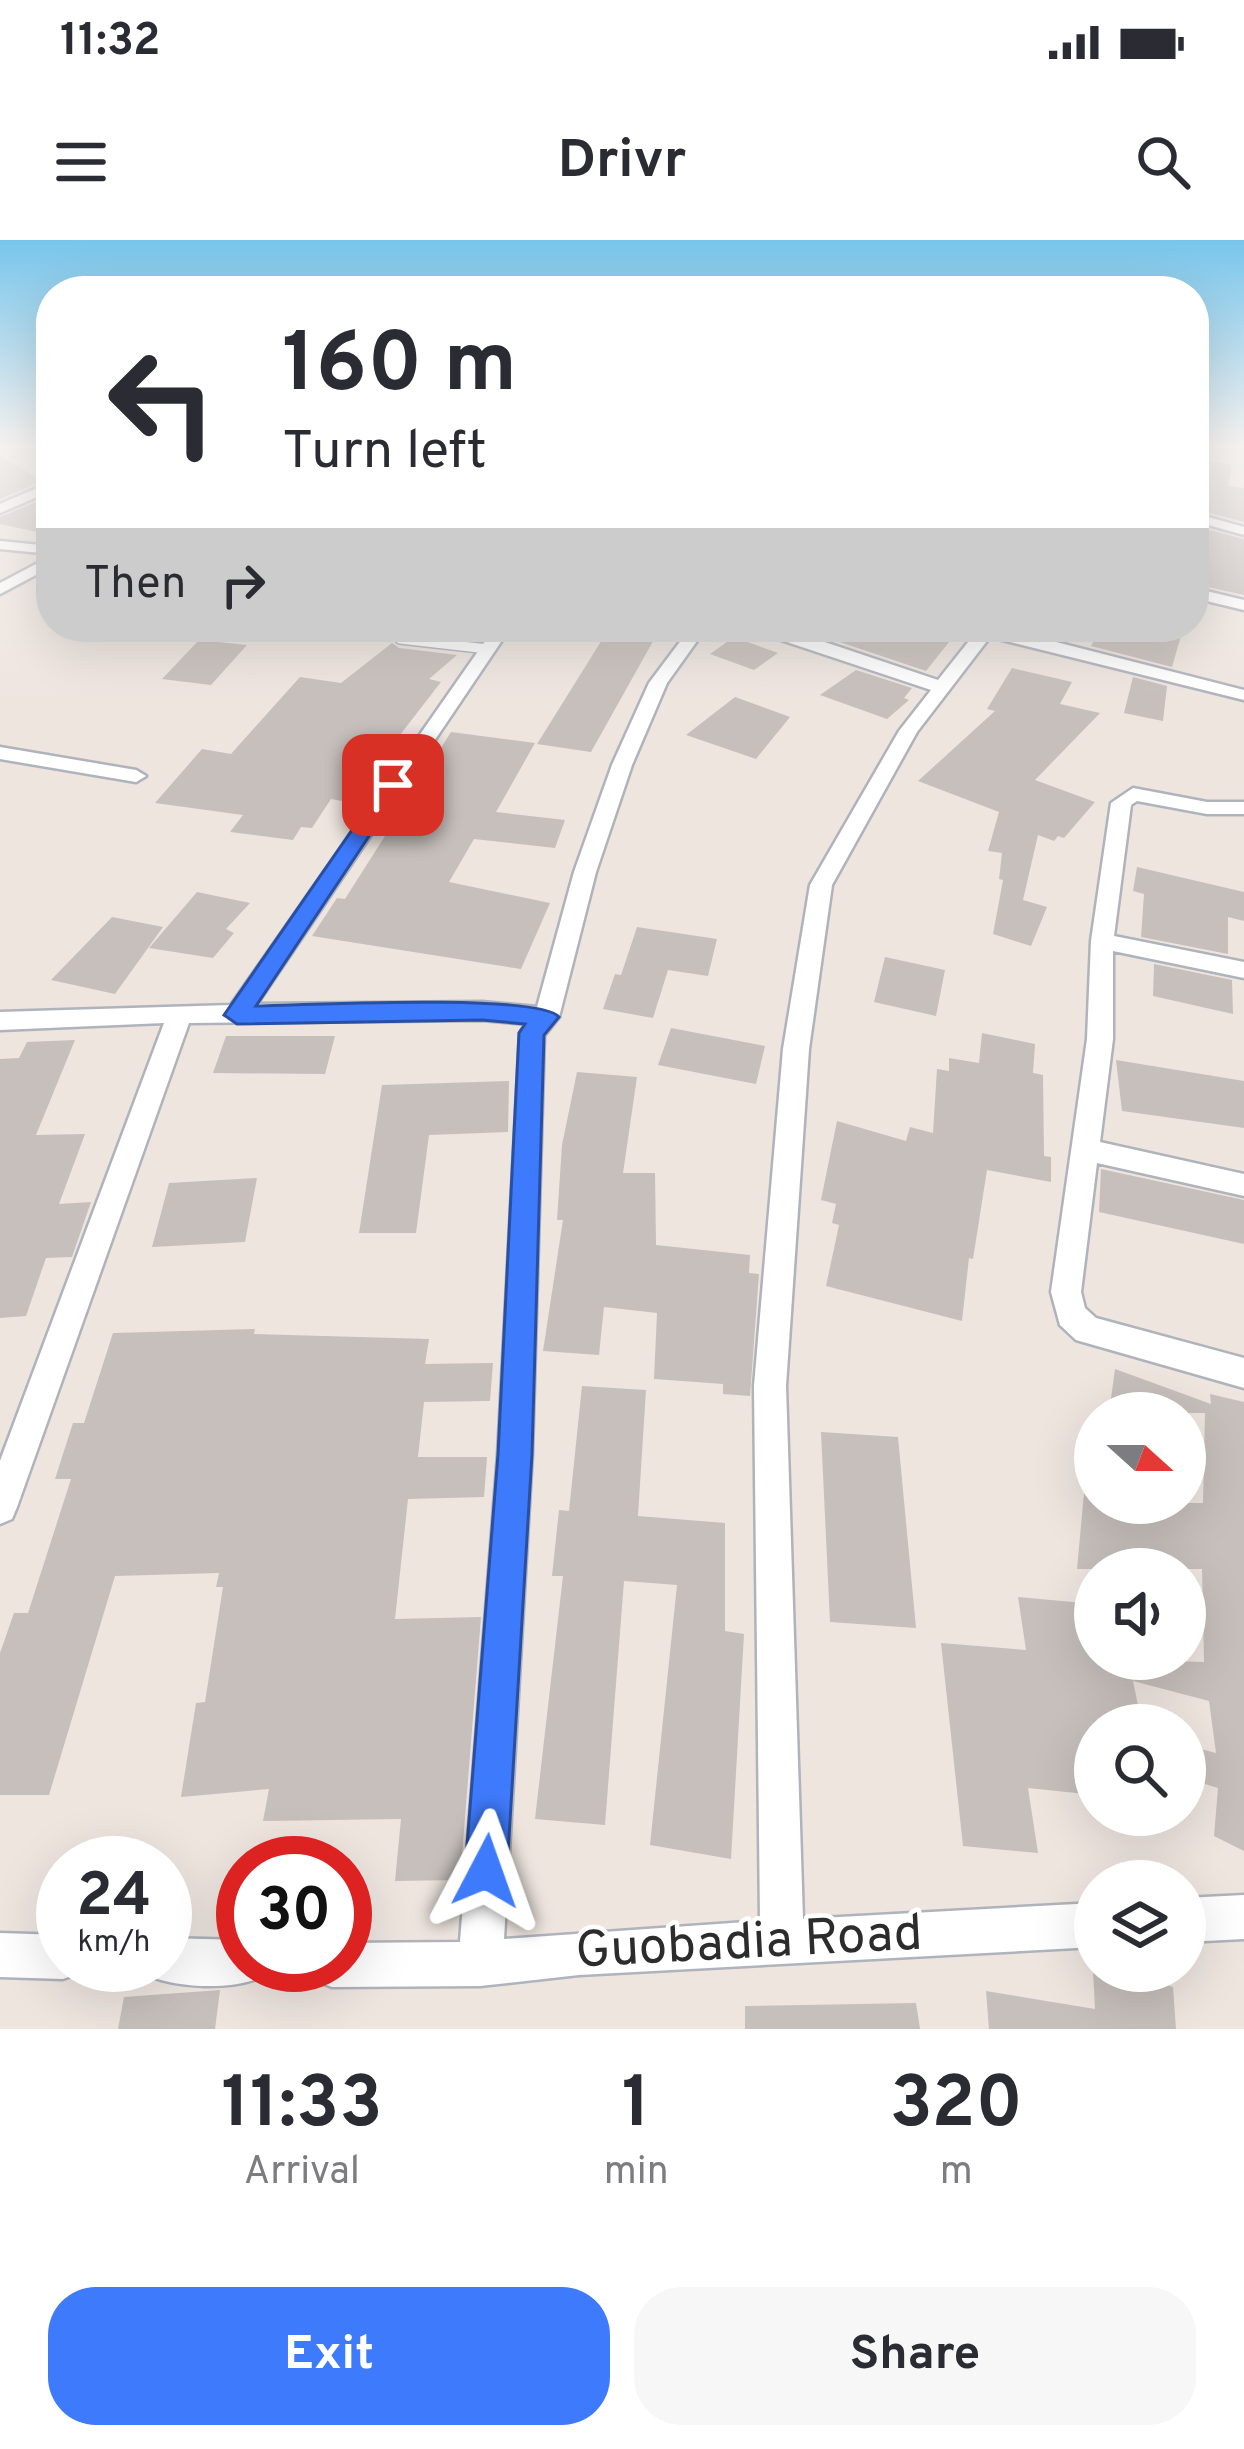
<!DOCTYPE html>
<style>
:root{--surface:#fff;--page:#f7f7f7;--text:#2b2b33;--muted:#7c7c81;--accent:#3e7afc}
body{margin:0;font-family:Overpass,sans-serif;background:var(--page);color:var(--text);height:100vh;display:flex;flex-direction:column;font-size:45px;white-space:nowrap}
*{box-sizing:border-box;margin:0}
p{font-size:39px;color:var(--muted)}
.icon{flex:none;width:66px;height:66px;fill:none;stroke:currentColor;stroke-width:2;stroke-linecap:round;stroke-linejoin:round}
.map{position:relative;height:1789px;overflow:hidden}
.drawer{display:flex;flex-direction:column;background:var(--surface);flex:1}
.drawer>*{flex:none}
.banner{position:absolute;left:36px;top:36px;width:1173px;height:366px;border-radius:48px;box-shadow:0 12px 48px #0002;background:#fff;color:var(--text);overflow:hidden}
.needle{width:78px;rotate:111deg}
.controls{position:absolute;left:1074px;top:1152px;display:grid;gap:24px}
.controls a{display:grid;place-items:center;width:132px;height:132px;border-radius:50%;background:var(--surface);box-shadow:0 12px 48px #0002;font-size:60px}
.speed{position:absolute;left:36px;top:1596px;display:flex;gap:24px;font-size:60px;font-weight:700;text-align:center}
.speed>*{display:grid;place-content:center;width:156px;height:156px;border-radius:50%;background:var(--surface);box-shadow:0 12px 48px #0002;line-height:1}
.speed small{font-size:30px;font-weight:400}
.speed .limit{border:18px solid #d22;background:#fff;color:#111}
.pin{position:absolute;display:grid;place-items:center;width:102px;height:102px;color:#fff;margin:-51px;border-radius:24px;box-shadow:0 6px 18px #0006}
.me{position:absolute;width:132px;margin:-66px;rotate:4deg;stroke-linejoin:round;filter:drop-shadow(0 0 9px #0008)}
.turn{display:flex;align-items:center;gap:42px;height:252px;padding:0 48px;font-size:54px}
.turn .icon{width:156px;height:156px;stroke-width:2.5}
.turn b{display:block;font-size:84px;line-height:102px}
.then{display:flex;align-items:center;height:114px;padding:0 48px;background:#0003;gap:24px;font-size:45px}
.eta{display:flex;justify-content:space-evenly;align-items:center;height:204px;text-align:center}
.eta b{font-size:72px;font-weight:700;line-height:84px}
.action{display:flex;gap:24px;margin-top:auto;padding:24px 48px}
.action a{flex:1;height:138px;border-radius:48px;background:var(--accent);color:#fff;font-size:48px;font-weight:700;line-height:138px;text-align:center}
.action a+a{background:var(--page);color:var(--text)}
.status{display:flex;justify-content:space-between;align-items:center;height:84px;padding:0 60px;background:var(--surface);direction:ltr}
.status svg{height:33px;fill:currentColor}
header{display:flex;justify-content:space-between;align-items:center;height:156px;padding:0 48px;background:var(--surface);font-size:54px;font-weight:700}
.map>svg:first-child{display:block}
.building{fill:#c6bfbb}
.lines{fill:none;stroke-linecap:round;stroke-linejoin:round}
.service-casing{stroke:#afb3bc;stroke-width:12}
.minor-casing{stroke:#afb3bc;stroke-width:5}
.service{stroke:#fff;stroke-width:9}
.minor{fill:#fff;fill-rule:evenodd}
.route{fill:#3e7afc;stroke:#284fa4;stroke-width:3}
.labels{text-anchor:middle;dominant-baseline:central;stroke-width:9;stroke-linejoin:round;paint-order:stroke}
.near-street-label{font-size:51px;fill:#2c2c2c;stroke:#fff}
</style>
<div class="status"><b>11:32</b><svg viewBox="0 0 49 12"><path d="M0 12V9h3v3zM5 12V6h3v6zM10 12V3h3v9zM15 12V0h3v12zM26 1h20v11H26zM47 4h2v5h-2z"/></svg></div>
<header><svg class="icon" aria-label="menu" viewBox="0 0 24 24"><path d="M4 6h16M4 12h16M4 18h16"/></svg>Drivr<svg class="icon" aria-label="search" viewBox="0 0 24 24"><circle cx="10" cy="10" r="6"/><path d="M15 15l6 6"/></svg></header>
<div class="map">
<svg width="1244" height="1789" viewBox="0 0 1244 1789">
<rect width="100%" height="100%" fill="#eee5df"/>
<path class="building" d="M0,216H2L42,241L0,259Z
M1199,220L1232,225L1228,246L1244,248V282L1194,269Z
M51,256V295L0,284V277Z
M1194,286L1244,299V355L1194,344Z
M610,387H661L591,512L537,504Z
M817,387H961L926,431L816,394Z
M1101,387H1134L1181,396L1172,427L1091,406Z
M734,397L778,413L754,430L710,414Z
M199,400L247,405L211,445L162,439Z
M392,403L399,408L457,415L429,439L441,442L348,562L331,559L312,588L301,587L293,600L230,592L243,575L155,563L202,509L231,514L300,437L341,443Z
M1012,428L1072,442L1060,464L1100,473L1035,540L1095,562L1064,598L1058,596L1054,601L1038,595L1023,660L1047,667L1031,706L993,694L1003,640L999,639L1002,613L988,611L999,572L918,541L995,471L987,469Z
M856,430L912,448L904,458L909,460L887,479L820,455Z
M1133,437L1167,446L1163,481L1124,473Z
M735,457L790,477L756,519L686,495Z
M451,492L535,503L496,572L565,580L555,608L474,599L449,642L550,663L521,729L312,696L337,658L345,659Z
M1137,627L1244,652V681L1228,677V714L1141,697L1144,654L1133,651Z
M197,652L250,663L226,689L234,693L213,718L149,708Z
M112,677L163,687L115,754L51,740Z
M637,687L717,699L708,736L668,730L653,778L603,769L615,734L621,735Z
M885,717L945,730L936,776L874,762Z
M1154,724L1232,740L1233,774L1153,756Z
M671,788L765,806L756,844L658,825Z
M982,793L1035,804L1033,833L1043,835L1044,916L1051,917V942L987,930L973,1019L969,1018L962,1081L826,1046L839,985L832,983L836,964L821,960L837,881L906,901L910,887L933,893L937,829L949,831V818L979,823Z
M226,796H335L325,834L213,833Z
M75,800L36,895L85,894L59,964L91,962L72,1017L46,1018L26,1076L0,1078V819L19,818L27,802Z
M1116,820L1244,841V888L1122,871Z
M577,832L637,837L623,933H655L656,1005L750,1015L749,1033L759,1034L750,1156L723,1154V1144L654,1139L657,1073L604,1067L599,1115L543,1111L563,980H557L562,905Z
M509,841L508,892L429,895L416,993H359L382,845Z
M1101,929L1244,960V1004L1099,972Z
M257,938L245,1002L152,1007L169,943Z
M255,1089L254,1094L429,1099L425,1124L493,1123L490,1161L424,1162L418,1217H487L484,1257L408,1259L395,1379L481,1377L460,1640L395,1641L401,1579L263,1581L269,1549L181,1557L196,1463L205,1462L223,1347H216L219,1333L115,1336L49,1555H0V1413L14,1373H28L71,1239H55L73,1183H84L113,1093Z
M1115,1129L1211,1164L1210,1154L1244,1162V1611L1214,1596L1218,1548L1185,1538V1505L1216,1513L1209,1461L1133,1441L1142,1485H1095V1555L1028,1548L1038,1613L963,1606L941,1403L1026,1410L1018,1357L1095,1364V1419L1204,1422L1202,1329H1077L1084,1253L1095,1257V1263H1203L1205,1173H1109Z
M582,1146L646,1150L638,1276L725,1283V1391L744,1394L731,1619L650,1605L677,1345L624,1341L605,1585L535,1579L563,1336H552L559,1270L569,1271Z
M821,1192L898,1197L916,1388L830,1382Z
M1093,1731H1121L1173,1747L1176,1789H989L986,1751L1095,1769Z
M220,1750L215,1789H118L124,1757Z
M916,1763L920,1789H745V1766Z"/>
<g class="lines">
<defs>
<path id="service" d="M400,399L488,409"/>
<path id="minor" d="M0,208H8L0,212Z
M51,242V251L0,273V264Z
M1194,273L1244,287V295L1194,281Z
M0,301L51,306V314L0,309Z
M51,316V327L0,354V343Z
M1194,348L1244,360V370L1194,358Z
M495,387H511L257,764L482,762L537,767L574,632L612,525L649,443L691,387H707L667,443L632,525L596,632L559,777L544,796L532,1214L504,1699L760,1681L754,1146L783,809L810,645L899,491L931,450L742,387L786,389L938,440L980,387H997L1244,450V460L990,397L917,492L832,645L809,809L786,1146L803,1679L1095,1663V1707L579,1735L480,1746L332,1747L316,1741L310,1725H345V1703L460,1702L498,1214L520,793L526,784L482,780L189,783L17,1267L12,1279L0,1284V1221L164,783L0,790V772L231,765Z
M0,507L136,530L146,536L136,542L0,519Z
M1133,548L1207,562H1244V574H1207L1137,561L1131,565L1114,696L1244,722V738L1113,711V799L1100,902L1244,934V956L1097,923L1081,1052L1085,1068L1096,1078L1244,1118V1148L1076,1100L1060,1085L1051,1052L1087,799L1091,701L1111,563Z
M1244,1655V1699L1185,1702V1658Z
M0,1693L63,1695V1725H82L79,1733L63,1739L0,1737Z
M165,1698L243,1700V1725H264L259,1738C230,1750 178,1748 149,1736L145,1725H165Z"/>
</defs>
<use href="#service" class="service-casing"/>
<use href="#minor" class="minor-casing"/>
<use href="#service" class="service"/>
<use href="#minor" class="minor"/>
</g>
<linearGradient id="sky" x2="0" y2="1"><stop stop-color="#78c5eb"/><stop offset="0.45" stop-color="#f7f3f1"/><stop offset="1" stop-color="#f7f3f1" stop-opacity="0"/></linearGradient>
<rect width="1244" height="458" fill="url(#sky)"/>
<path class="route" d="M393,539L403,545L256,766C301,765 539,753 559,777L544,795L532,1214L507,1631L501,1646L486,1652L471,1646L465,1631L498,1214L519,793L525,784L482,780L237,784L224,775L386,541Z"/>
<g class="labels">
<g class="near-street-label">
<text transform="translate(749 1705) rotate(-3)">Guobadia Road</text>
</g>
</g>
</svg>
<div class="controls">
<a><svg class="needle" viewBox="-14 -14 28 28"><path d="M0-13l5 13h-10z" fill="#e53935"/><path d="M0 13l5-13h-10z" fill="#7c7c81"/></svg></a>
<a><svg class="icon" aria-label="sound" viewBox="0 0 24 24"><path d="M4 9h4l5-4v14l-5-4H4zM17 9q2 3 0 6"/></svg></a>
<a><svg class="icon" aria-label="search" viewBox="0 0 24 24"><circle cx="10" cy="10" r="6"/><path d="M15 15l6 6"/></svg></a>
<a><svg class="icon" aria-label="layers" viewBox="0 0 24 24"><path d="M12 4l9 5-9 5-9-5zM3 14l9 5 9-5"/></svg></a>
</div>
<div class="speed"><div>24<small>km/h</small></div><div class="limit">30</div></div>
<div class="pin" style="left:393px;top:545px;background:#d93025"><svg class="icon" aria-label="arrive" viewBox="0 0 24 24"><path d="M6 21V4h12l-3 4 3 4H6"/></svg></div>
<svg class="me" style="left:486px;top:1631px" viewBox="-20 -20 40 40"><path d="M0-17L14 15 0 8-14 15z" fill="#3e7afc" stroke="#fff" stroke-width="4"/></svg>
<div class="banner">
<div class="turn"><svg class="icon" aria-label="left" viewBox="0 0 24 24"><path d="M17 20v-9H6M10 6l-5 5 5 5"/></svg><div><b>160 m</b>Turn left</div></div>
<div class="then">Then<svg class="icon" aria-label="right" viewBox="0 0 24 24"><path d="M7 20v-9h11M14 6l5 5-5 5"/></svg></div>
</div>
</div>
<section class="drawer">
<div class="eta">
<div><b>11:33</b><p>Arrival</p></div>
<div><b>1</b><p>min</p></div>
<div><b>320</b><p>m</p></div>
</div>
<div class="action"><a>Exit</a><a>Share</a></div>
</section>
